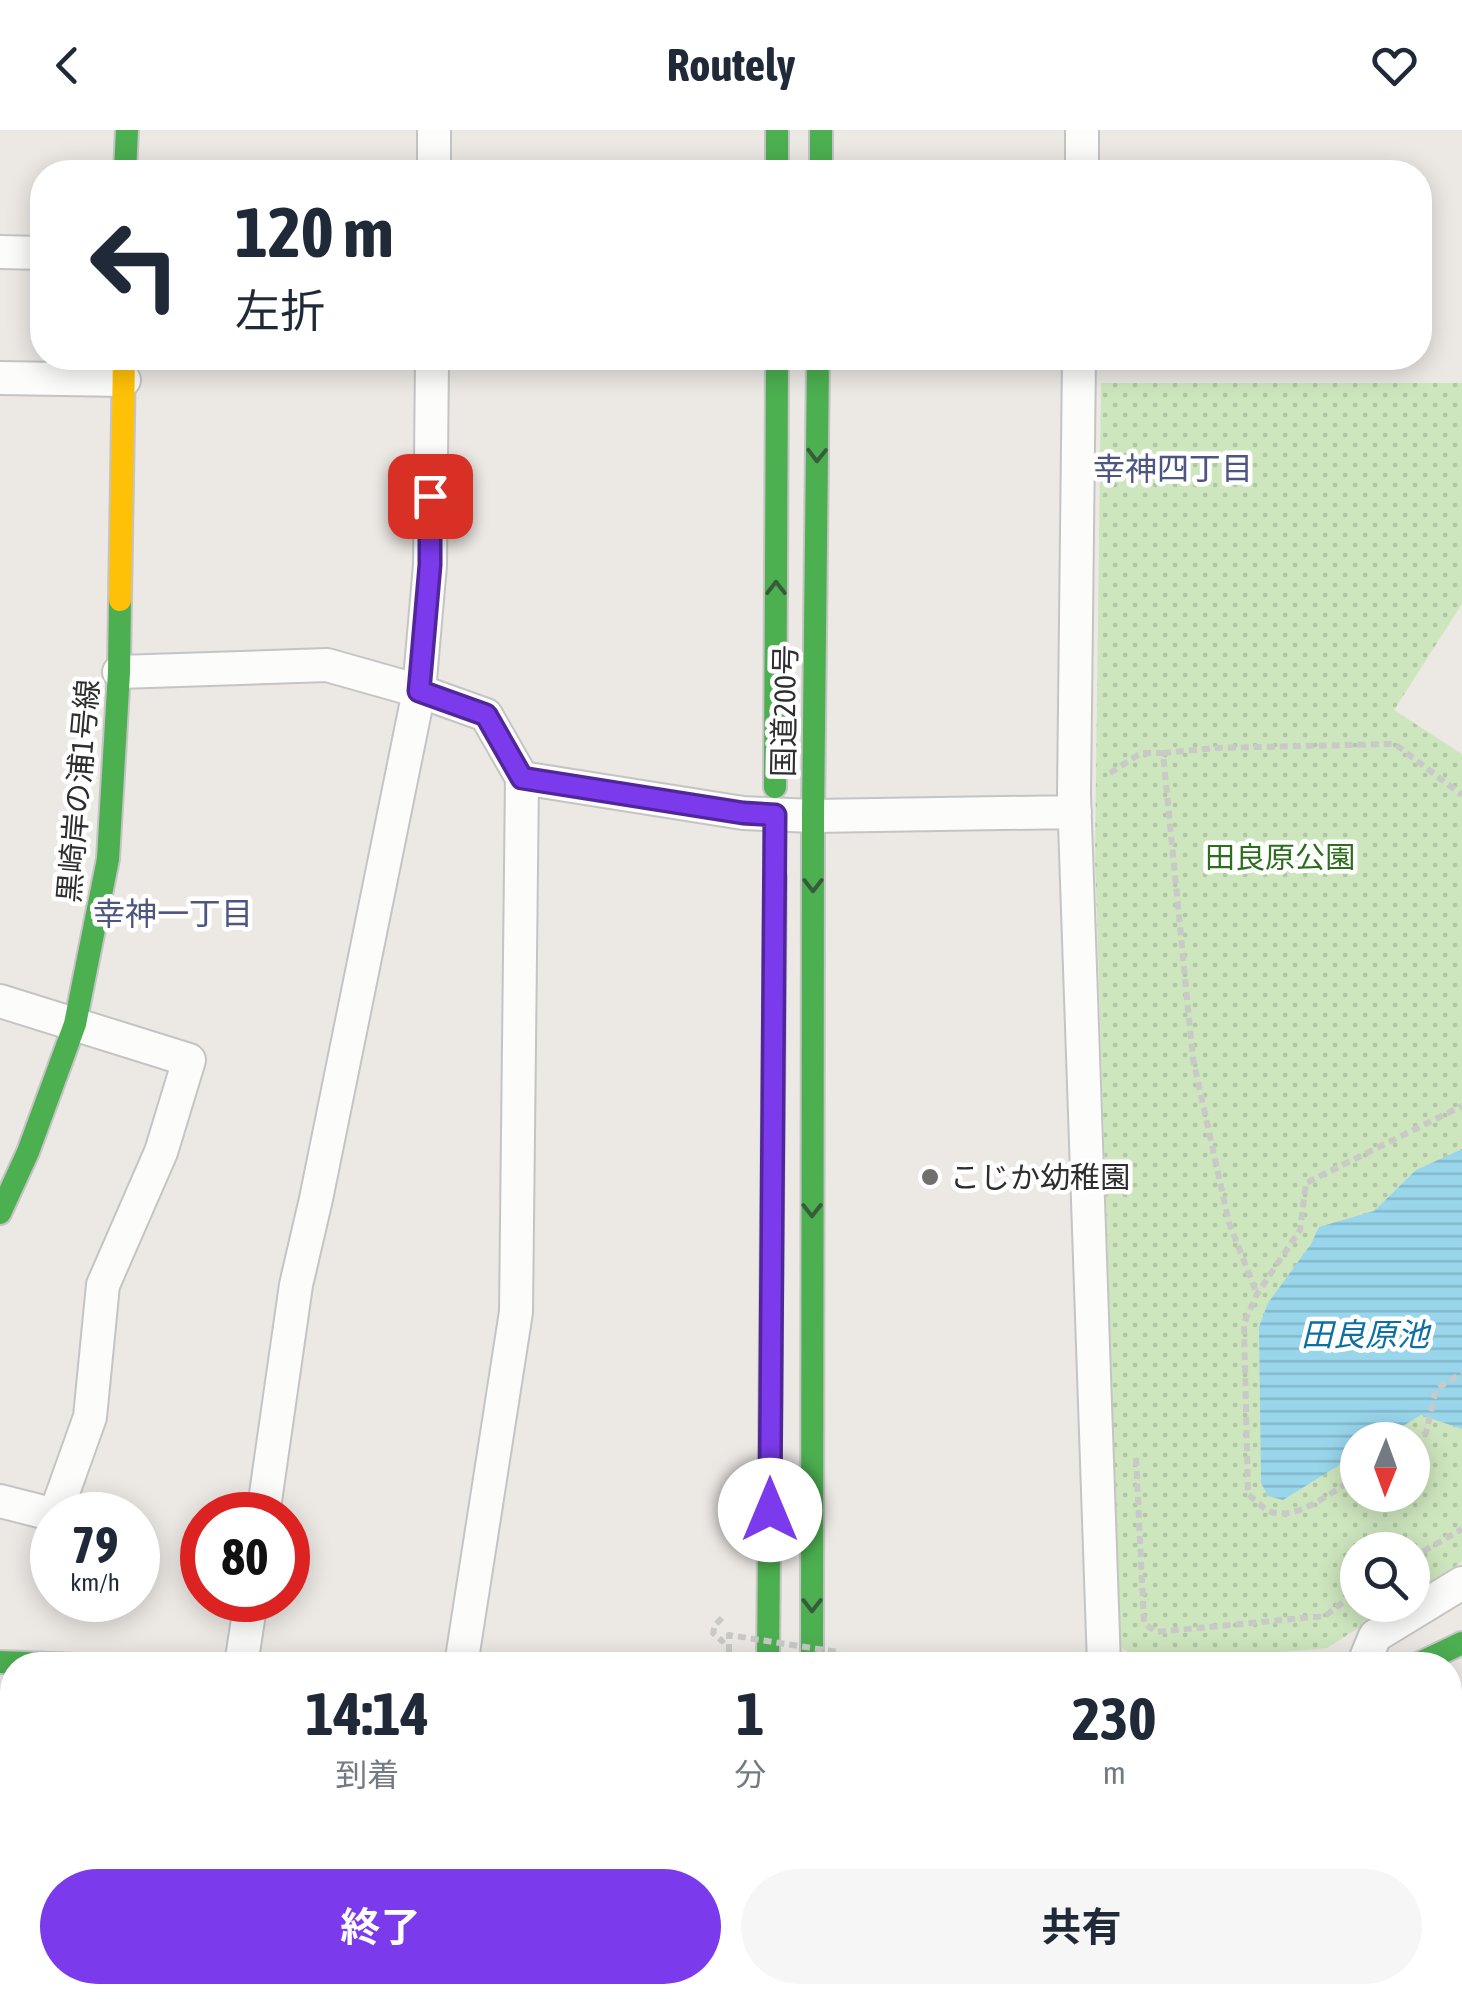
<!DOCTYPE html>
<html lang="ja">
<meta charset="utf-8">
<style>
:root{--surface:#fff;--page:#f6f6f7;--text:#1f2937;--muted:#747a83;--accent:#7c3aed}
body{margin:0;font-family:"Asap Condensed","Noto Sans JP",sans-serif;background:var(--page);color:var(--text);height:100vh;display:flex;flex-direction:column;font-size:38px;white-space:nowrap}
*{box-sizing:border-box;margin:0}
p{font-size:32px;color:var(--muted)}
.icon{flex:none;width:55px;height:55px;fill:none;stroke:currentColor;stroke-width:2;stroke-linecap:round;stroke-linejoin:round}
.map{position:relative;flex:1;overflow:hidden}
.drawer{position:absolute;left:0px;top:1522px;width:1462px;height:352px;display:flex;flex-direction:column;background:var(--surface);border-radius:40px 40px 0 0;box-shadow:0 5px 25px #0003}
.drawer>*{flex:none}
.guide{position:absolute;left:30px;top:30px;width:1402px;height:210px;border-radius:40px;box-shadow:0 5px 25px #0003;background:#fff;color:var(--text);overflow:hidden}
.needle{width:65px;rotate:181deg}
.controls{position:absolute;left:1340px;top:1292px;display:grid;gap:20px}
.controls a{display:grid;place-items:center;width:90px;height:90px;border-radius:50%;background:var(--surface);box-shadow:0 5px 25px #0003;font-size:50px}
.speed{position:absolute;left:30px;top:1362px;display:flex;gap:20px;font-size:50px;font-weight:700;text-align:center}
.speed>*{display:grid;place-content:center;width:130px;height:130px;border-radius:50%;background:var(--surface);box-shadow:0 5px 25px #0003;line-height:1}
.speed small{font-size:25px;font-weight:400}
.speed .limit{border:15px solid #d22;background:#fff;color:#111}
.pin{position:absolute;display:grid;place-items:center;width:85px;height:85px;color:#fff;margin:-42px;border-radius:20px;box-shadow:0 5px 15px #0006}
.me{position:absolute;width:110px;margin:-55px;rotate:0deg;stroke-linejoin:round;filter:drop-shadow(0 0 8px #0008)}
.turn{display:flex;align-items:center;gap:35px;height:210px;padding:0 40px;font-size:45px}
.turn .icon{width:130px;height:130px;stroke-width:2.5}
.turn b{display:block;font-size:70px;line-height:85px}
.eta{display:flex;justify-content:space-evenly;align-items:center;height:170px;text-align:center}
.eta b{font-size:60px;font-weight:700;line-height:70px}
.button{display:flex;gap:20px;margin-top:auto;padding:20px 40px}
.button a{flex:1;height:115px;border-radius:60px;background:var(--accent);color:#fff;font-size:40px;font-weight:700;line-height:115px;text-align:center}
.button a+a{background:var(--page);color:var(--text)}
header{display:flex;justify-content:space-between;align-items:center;height:130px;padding:0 40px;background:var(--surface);font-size:45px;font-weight:700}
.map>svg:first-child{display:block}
.grass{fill:url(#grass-dots);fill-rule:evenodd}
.water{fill:url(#water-rules)}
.building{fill:url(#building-back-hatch);stroke:#d7d4d0;stroke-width:2.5}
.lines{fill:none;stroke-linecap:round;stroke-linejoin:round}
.street-casing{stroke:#c5c4c5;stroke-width:36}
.fast-casing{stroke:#c5c4c5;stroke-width:26}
.slow-casing{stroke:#c5c4c5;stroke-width:26}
.path{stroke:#c9c9c8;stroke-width:6;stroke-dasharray:8 5;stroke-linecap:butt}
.street{stroke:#fcfcfb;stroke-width:32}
.fast{stroke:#4caf50;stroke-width:22}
.slow{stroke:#ffc107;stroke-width:22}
.path-bridge{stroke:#c9c9c8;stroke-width:6;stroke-dasharray:8 5;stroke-linecap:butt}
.oneway{stroke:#385b3a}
.route-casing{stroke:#51269a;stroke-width:25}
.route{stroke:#7c3aed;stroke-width:18}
.poi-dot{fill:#706f6e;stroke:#fff;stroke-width:4}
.labels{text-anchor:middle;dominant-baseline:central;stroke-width:9;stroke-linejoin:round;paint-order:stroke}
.street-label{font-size:30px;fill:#2e2e2e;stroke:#fff}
.park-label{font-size:30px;fill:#2c6e1b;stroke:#fff}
.poi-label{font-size:30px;fill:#2e2e2e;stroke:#fff;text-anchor:start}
.neighbourhood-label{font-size:32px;fill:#4d5680;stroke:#fff}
.water-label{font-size:32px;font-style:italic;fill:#0d6fa3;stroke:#fff}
</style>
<header><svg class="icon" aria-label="back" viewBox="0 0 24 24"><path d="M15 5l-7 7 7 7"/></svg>Routely<svg class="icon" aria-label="heart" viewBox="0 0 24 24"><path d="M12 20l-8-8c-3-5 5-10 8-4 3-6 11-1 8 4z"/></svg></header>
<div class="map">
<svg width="1462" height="1874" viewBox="0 0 1462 1874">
<defs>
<pattern id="grass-dots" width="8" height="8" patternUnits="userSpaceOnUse" patternTransform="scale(2.5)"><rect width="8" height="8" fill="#cee6be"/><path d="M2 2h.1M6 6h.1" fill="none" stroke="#b1c6a4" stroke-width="1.8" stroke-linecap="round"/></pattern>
<pattern id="water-rules" width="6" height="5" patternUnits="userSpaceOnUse" patternTransform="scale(2.5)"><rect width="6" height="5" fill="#99d6ec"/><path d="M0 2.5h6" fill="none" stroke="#84b8cb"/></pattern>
<pattern id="building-back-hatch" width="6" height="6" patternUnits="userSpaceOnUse" patternTransform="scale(2.5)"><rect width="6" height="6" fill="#d1cecb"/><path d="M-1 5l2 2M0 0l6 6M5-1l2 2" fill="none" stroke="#b4b1af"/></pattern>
</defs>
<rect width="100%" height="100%" fill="#ece8e4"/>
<path class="grass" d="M1101,253H1462V474L1394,580L1462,624V1432L1413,1463L1412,1420H1358V1475H1394L1327,1518L1142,1534L1120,1516L1095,728ZM1358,1310H1412V1365H1358Z"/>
<path class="water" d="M1462,1019V1299L1421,1285L1380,1310H1358L1357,1324L1283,1370L1268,1366L1261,1353L1259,1197L1268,1173L1311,1114L1319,1097L1374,1081L1416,1040Z"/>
<path class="building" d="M0,1832L12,1833V1862H40L39,1868L0,1864Z"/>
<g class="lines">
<defs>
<path id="street" d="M434,42V0
M1082,42V0
M0,122L42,123
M1079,228L1074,664L1104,1535
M0,248L124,250
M119,542L327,535L419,561L486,585L522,648L516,1182L461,1535
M522,648L743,683L813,686L1075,682
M0,871L189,930L161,1022L103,1155L90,1287L55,1385L0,1371
M263,1385L296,1155L316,1069L419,561L430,435L432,228
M241,1535L251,1470
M1363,1535L1375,1506L1462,1453
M1112,1862L1113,1874
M87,1874L88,1862
M165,1874L167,1862
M236,1874L238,1862
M452,1874V1862"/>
<path id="fast" d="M777,0V42
M821,0V42
M125,42L127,0
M775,657L777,228
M0,1083L28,1022L75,894L108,729L119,542L120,470
M0,1532L76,1535
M768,1535L775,748
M812,1535L813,686L818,228
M1416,1535L1462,1513
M766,1862V1874
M808,1862V1874"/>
<path id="slow" d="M120,470L124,228"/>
</defs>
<use href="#street" class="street-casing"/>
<use href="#fast" class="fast-casing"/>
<use href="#slow" class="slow-casing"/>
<path class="path" d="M1163,623L1214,618L1395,614L1462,665
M1110,643L1141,623H1163L1193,929L1229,1093L1257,1164
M1412,1312L1426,1303L1436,1259L1462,1243
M1136,1328L1144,1493L1156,1502L1325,1486L1358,1461
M1358,1346C1336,1359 1293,1395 1267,1380C1261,1376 1254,1369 1248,1364L1244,1193L1257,1164L1300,1100L1306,1053L1462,976
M1412,1428L1462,1399
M722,1488L715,1495L713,1503L722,1511L724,1509"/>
<use href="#street" class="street"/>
<use href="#fast" class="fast"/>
<use href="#slow" class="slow"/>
<path class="path-bridge" d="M729,1535V1505L837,1522"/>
</g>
<defs><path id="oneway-chevron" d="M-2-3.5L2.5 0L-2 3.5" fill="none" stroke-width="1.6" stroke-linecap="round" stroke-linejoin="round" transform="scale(2.5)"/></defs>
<g class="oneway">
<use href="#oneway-chevron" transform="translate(817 325) rotate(91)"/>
<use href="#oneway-chevron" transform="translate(776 458) rotate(-90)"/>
<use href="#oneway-chevron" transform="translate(813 755) rotate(90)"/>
<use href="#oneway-chevron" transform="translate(812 1080) rotate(90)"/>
<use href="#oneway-chevron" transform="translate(812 1475) rotate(90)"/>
</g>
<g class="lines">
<defs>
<path id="route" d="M430,366V435L419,561L486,585L522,648L743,683L775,685L770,1380"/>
</defs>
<use href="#route" class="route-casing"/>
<use href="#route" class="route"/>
</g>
<circle class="poi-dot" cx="930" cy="1047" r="10"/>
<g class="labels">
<g class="street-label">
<text transform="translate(784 581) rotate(-89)">国道200号</text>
<text transform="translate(78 661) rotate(-85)">黒崎岸の浦1号線</text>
</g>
<g class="park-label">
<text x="1280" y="727">田良原公園</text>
</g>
<g class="poi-label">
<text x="950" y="1047">こじか幼稚園</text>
</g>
<g class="neighbourhood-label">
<text x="1173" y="338">幸神四丁目</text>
<text x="173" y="783">幸神一丁目</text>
</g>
<g class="water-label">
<text x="1365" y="1204">田良原池</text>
</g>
</g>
</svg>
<div class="controls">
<a><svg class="needle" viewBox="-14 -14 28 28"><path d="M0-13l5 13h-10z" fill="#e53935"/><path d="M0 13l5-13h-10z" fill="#747a83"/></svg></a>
<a><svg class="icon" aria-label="search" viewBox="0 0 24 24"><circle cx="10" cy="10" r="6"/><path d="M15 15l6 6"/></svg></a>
</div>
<div class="speed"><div>79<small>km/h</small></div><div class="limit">80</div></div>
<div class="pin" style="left:430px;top:366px;background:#d93025"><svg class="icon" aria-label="arrive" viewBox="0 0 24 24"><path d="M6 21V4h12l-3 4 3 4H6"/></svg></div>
<svg class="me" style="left:770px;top:1380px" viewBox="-20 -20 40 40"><circle r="19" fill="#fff"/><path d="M0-13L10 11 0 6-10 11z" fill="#7c3aed"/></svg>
<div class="guide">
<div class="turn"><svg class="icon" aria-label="left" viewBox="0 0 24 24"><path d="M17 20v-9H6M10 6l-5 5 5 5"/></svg><div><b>120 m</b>左折</div></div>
</div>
<section class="drawer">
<div class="eta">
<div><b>14:14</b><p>到着</p></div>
<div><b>1</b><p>分</p></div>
<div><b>230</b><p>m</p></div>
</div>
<div class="button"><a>終了</a><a>共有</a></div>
</section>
</div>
